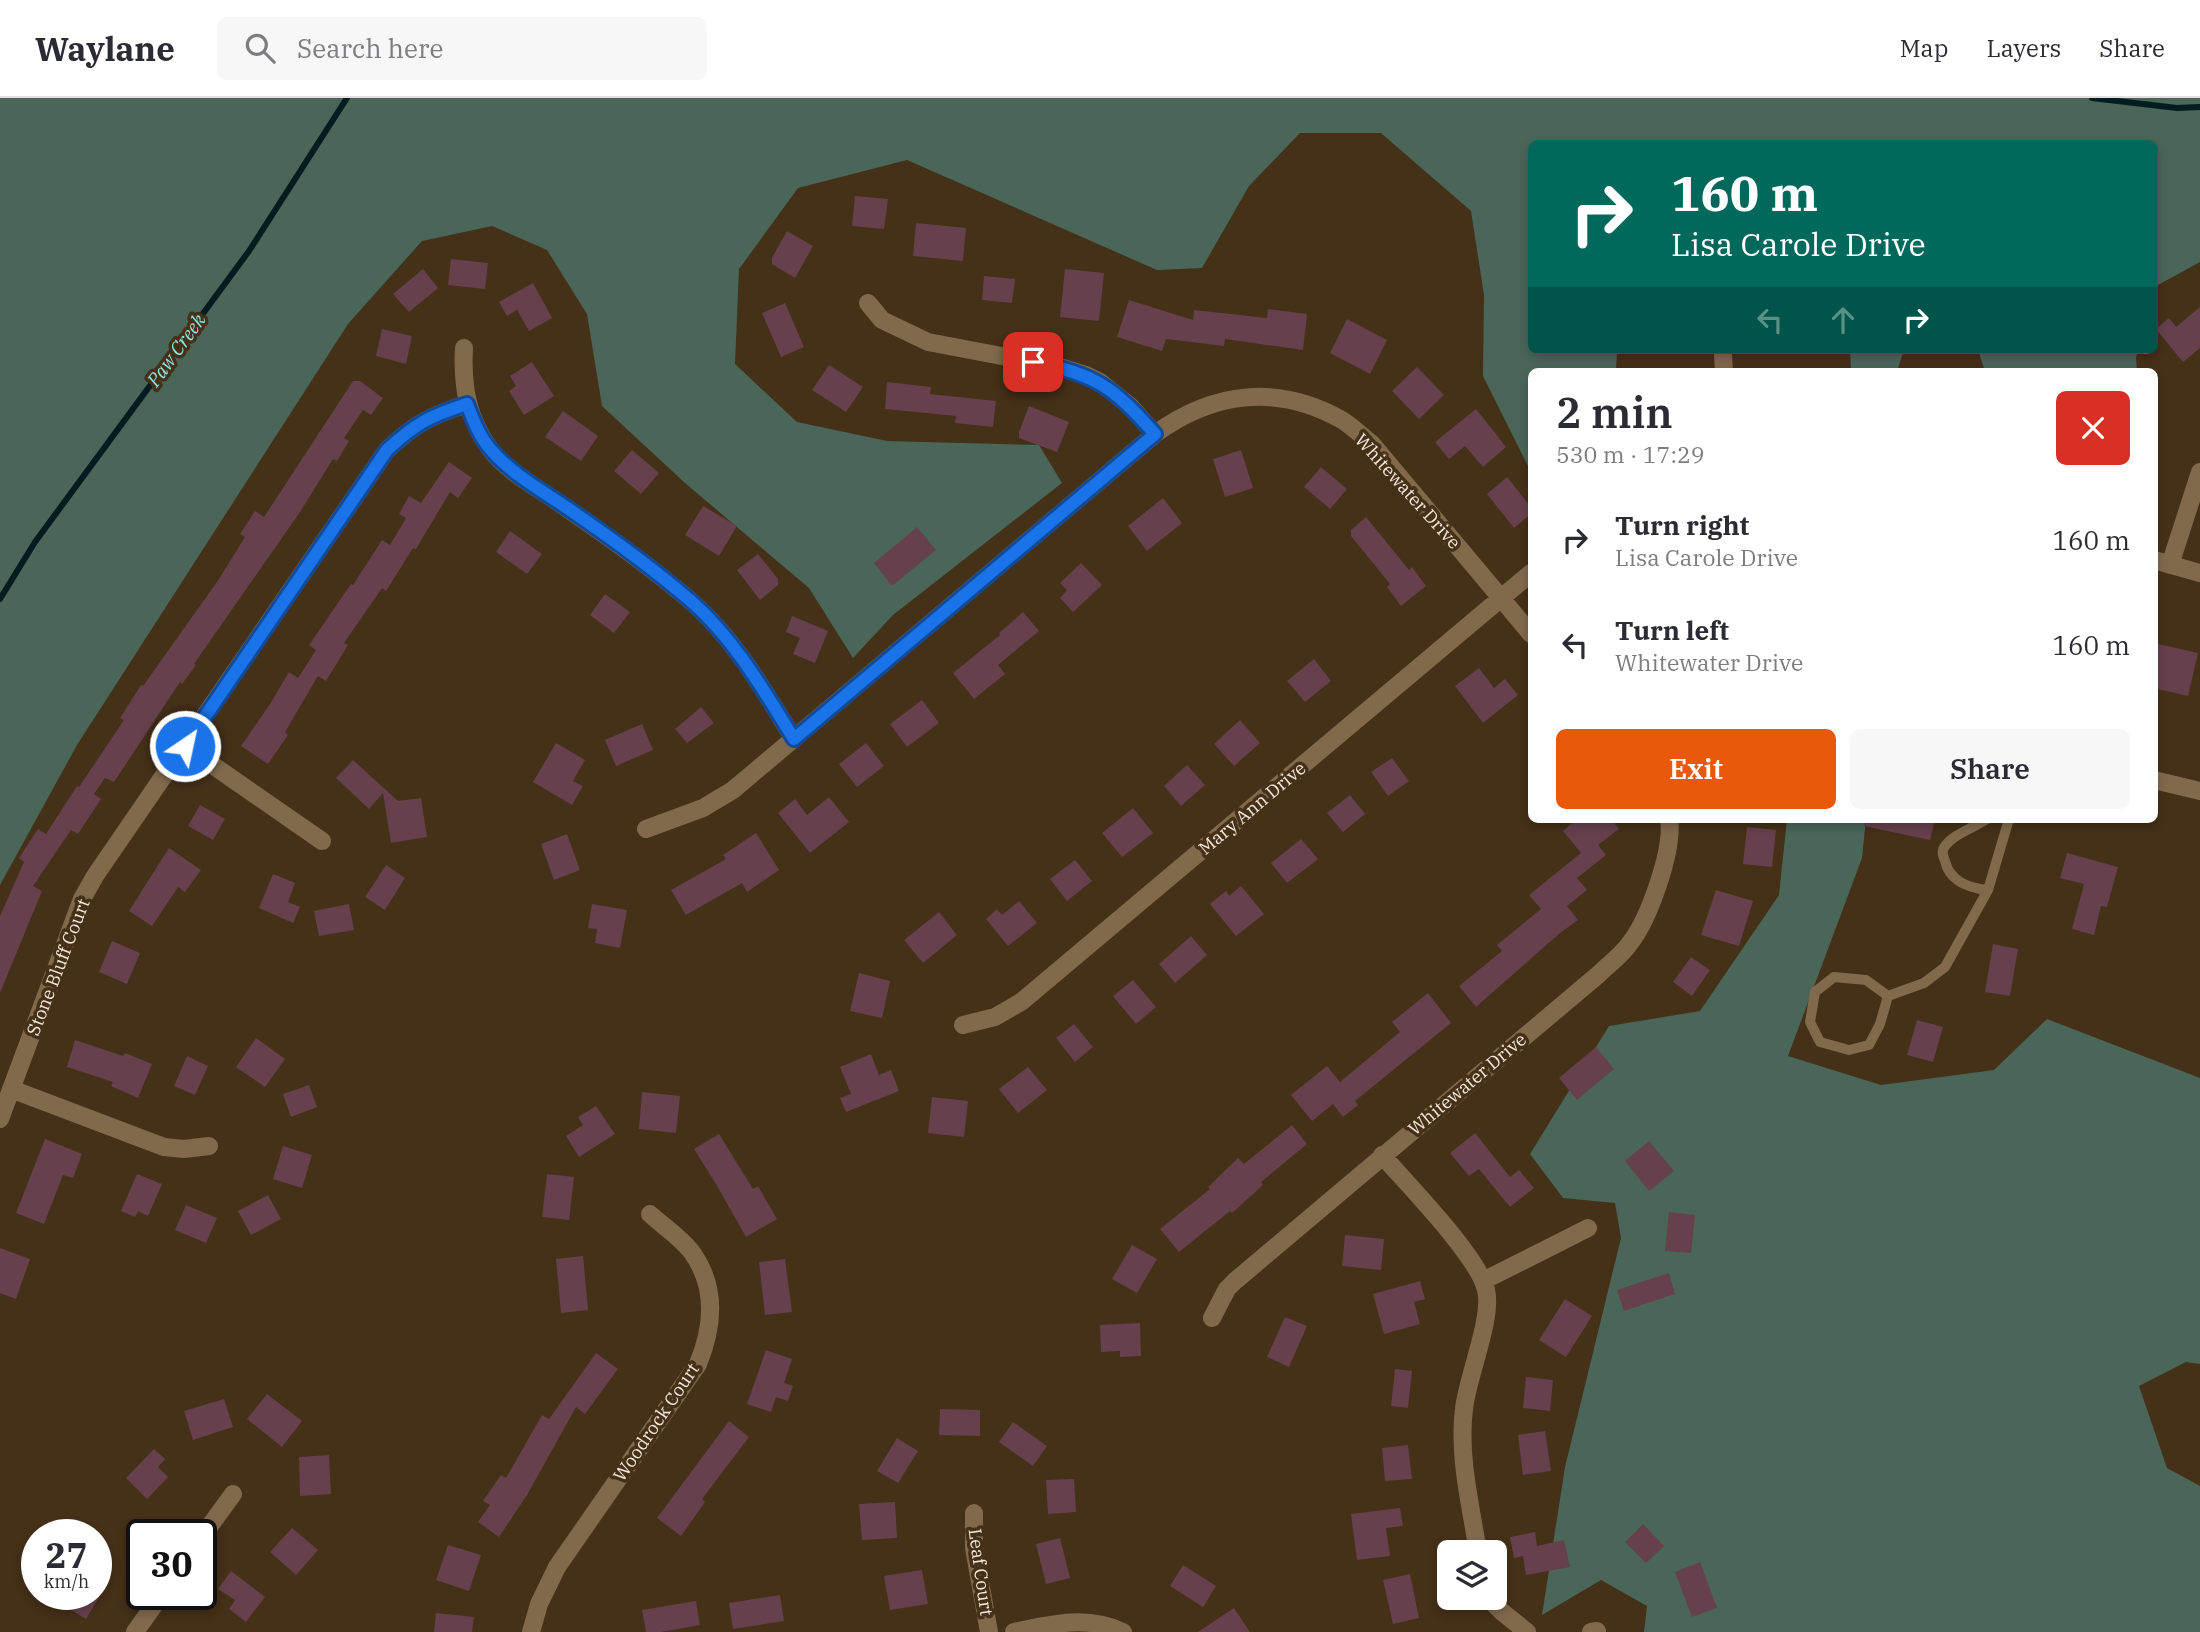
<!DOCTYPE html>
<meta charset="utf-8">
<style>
:root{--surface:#fff;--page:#f7f7f7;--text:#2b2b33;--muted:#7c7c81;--line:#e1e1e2;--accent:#ea580c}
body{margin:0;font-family:"IBM Plex Serif",serif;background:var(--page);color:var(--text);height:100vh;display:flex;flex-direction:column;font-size:26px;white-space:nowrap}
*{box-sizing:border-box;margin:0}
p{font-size:23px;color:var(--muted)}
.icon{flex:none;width:38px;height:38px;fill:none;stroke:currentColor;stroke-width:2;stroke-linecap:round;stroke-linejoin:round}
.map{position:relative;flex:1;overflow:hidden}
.panel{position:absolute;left:1528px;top:270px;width:630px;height:455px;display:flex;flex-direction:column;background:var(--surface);border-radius:10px;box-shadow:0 4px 10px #0003}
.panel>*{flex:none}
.guide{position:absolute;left:1528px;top:42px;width:630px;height:214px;border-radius:10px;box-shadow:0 4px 10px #0003;background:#00695c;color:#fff;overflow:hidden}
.fabs{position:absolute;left:1437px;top:1442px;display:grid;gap:14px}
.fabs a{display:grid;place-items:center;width:70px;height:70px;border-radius:10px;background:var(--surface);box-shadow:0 4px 10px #0003;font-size:35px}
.speed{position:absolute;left:21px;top:1421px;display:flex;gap:14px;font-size:35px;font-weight:700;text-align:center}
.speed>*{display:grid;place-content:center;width:91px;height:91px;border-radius:50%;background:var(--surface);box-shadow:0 4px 10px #0003;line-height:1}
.speed small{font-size:18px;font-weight:400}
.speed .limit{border:4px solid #111;border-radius:10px;background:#fff;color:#111}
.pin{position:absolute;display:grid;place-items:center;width:60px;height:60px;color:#fff;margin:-30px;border-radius:14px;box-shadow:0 4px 10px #0006}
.me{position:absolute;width:77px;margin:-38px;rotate:34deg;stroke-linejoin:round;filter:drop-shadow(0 0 5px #0008)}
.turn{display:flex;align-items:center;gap:24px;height:147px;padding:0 28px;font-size:32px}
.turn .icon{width:91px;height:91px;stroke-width:2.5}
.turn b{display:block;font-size:49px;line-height:60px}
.lanes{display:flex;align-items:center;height:66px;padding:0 28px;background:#0003;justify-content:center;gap:35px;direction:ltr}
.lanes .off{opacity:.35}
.round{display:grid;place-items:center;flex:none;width:74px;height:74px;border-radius:10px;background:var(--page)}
.head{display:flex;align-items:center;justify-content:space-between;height:119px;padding:0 28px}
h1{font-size:42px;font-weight:600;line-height:52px}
.cta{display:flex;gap:14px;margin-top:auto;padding:14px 28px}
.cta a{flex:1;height:80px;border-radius:10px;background:var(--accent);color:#fff;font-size:28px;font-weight:600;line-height:80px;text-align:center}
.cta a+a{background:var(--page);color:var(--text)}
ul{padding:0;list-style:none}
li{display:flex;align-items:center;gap:21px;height:105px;padding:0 28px}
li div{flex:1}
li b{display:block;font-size:26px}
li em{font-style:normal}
header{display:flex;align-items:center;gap:42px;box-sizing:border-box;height:98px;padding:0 35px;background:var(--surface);border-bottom:2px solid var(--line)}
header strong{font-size:33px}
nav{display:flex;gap:38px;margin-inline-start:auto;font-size:24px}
.search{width:490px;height:63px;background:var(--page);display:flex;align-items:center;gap:18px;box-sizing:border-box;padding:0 24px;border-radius:10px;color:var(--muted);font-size:26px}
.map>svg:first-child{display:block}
.green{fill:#4a6659}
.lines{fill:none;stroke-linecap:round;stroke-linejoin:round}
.stream{stroke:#021d1f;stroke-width:6}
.building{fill:#66404d}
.service{stroke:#81694c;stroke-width:10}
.minor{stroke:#81694c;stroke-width:18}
.route-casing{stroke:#114b97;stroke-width:18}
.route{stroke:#1a73e8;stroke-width:12}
.labels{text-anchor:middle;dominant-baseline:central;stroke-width:7;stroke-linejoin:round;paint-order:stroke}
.street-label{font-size:18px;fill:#f6e8da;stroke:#453018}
.water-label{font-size:19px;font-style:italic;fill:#8de6ea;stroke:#453018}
</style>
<header>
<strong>Waylane</strong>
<div class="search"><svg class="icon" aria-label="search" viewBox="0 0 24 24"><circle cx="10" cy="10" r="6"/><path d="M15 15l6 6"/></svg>Search here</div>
<nav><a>Map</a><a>Layers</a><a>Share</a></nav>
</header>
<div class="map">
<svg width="2200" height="1534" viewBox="0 0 2200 1534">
<rect width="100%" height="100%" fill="#453018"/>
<path class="green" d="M0,0H2200V164L2158,187L2154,199V46H1531V252H1617L1616,273H1531V374L1483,278L1484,197L1471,113L1381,35H1300L1249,88L1202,170L1157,172L907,62L798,90L739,171L735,266L797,324L887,343L1039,347L1062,385L893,517L853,560L809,490L685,385L602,308L587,216L547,152L492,128L422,143L348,226L77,647L0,787Z
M1850,252H1904L1897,273H1851Z
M1978,252H2138L2136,260L2137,273H1985Z
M1787,721H1866L1862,760L1788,958L1881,987L1994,972L2047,921L2200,980V1266L2186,1264L2139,1288L2167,1370L2200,1388V1534H1644L1647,1508L1601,1482L1542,1517L1565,1369L1621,1140L1615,1105L1563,1100L1530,1056L1609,928L1700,913L1779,797Z"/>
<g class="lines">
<path class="stream" d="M2092,0L2177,10L2200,9
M0,501L35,444L249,153L347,0"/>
</g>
<path class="building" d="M855,98L888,101L884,131L852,128Z
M916,125L966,130L963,163L913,158Z
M787,133L813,148L795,180L772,166V160Z
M451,161L488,165L485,191L448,187Z
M423,171L438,190L409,214L393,196Z
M1065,171L1104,175L1099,223L1060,219Z
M984,178L1015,181L1012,205L982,202Z
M533,185L552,220L529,233L517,212L507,218L499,204Z
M1129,202L1193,222L1194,212L1267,220L1268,211L1307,216L1303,252L1225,241L1224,248L1166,241L1162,253L1117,239Z
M785,205L804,249L781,259L762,215Z
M2200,209V250L2183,264L2156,231L2169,220L2176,229Z
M1347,221L1387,242L1370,276L1330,255Z
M382,231L412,238L406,266L376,258Z
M532,264L554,298L524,317L509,293L516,288L510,278Z
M829,267L863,289L846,314L812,292Z
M1417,269L1444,297L1419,321L1392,293Z
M353,283H360L383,300L371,317L363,312L344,340L349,343L337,363L333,361L300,414L194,566L196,567L182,586L180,584L114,684L105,680L94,696L101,701L78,736L71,732L33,788L42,793L0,895V818L24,764L19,760L38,731L46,736L77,688L79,689L124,622L120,620L141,587L143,588L219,481L245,439L240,436L255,413L264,419Z
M887,284L931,289L930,296L996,303L993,329L955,325L956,318L885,311Z
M1029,308L1069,324L1057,354L1019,340V334Z
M1476,311L1506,349L1483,369L1465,348L1449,361L1435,344Z
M563,313L598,338L581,363L545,339Z
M632,352L659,375L641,396L614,373Z
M1241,352L1253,390L1225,399L1213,361Z
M449,364L472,380L458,400L450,394L416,451L413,450L386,493L382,490L344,545L348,547L326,583L318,578L285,634L288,637L268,666L241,648L270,606L289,574L298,580L316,552L309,547L351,486L353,487L382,442L390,447L406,420L399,416L409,398L421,405Z
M1321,369L1347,391L1330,411L1304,389Z
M1507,379L1531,409V416L1514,430L1487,396Z
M1163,400L1182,425L1147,453L1128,428Z
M703,408L737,428L719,458L685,437Z
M1366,419L1409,472L1412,469L1426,488L1401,508L1387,489L1390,486L1351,438V432Z
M917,429L936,452L892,488L874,465Z
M510,433L542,456L527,476L496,454Z
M758,456L778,481V487L760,502L737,472Z
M1081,465L1102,487L1073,514L1060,500L1067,492L1060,485Z
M605,496L630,514L614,535L590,517Z
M1023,514L1039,533L998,567L1005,576L974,601L953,575L1000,537L999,535Z
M792,518L828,533L815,565L793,556L800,540L786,534Z
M2154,545L2198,555L2188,598L2154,590Z
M1314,561L1331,583L1305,604L1287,583Z
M1479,570L1494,590L1505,581L1518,597L1483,625L1455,588Z
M922,602L939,625L907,649L890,626Z
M701,609L714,625L687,645L675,631Z
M1240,622L1260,645L1234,668L1214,646Z
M642,626L653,652L616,668L605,642Z
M556,645L585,662L573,683L583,688L572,707L533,684Z
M866,645L884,668L857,689L839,666Z
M1392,660L1409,683L1388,698L1371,674Z
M353,662L398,703L421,700L427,739L391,745L383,695L369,711L336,680Z
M1187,667L1205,687L1181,708L1164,688Z
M1350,697L1365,716L1343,734L1327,715Z
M829,699L849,724L810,755L778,715L795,701L807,717Z
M200,707L225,721L213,742L188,728Z
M1133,710L1153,735L1122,759L1102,735Z
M1577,721H1611L1619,731L1598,747L1606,757L1577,780L1587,792L1567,808L1578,822L1560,835L1476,909L1459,888L1502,853L1497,847L1541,811L1529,797L1581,755L1563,733Z
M1864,721H1935L1930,742L1864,728Z
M1747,729L1776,732L1772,769L1743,766Z
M756,735L779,772L747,794L742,785L686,817L671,792L726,761L723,757Z
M567,736L580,772L554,782L541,746Z
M1301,741L1318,761L1287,785L1271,765Z
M169,750L201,772L185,794L178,789L152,828L129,813Z
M2067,755L2118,769L2107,809L2101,808L2094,837L2072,831L2084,786L2060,780Z
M1075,762L1092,783L1067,803L1050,781Z
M386,767L405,780L385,812L365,799Z
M273,776L295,785L288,804L300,809L293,825L259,810Z
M1241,788L1264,816L1236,838L1210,806L1226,793L1229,798Z
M1716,792L1753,803L1739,848L1701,837Z
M1019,803L1037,825L1008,848L986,821L997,811L1002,817Z
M349,806L354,832L319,838L314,813Z
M592,806L627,812L620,850L595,845L597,831L588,830Z
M939,814L957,837L923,865L904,842Z
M1191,838L1207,857L1175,885L1159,866Z
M112,843L140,855L127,886L99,874Z
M1993,846L2018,851L2010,898L1985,894Z
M1691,859L1710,872L1692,898L1673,884Z
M859,875L890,883L882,920L850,913Z
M1133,882L1156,909L1136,926L1113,898Z
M1428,895L1451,925L1355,1003L1358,1007L1343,1019L1333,1006L1312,1023L1291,997L1327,968L1340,984L1400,934L1392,924Z
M1917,922L1943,929L1933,964L1907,957Z
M1074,926L1093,949L1075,964L1056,940Z
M256,940L285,961L265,989L236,969Z
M75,942L123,958L125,955L152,966L138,1000L111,988L113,984L67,969Z
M1596,949L1614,971L1577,1002L1559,980Z
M871,956L879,977L891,972L899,993L846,1014L840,1000L851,996L840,969Z
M187,958L208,968L195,997L174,988Z
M1028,969L1047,992L1018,1015L999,991Z
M309,987L317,1009L291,1019L283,996Z
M642,994L680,998L676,1035L639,1031Z
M932,999L968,1003L964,1039L928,1035Z
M596,1008L615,1036L579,1059L566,1038L583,1027L578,1019Z
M1292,1027L1307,1046L1261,1084L1263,1087L1232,1115L1230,1113L1179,1154L1160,1131L1210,1091L1208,1089L1238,1060L1244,1066Z
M1475,1035L1510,1079L1519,1072L1534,1090L1510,1109L1479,1071L1469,1078L1450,1055Z
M719,1036L753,1091L758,1088L777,1121L746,1139L716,1086L694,1051Z
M45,1041L82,1056L73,1080L63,1077L44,1126L16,1115Z
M1649,1043L1674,1073L1649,1093L1625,1063Z
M283,1048L312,1057L302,1090L273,1081Z
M137,1076L162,1086L148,1118L138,1113L135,1119L121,1113Z
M547,1076L574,1079L569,1122L542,1119Z
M268,1097L281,1121L251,1137L238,1113Z
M186,1107L217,1120L206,1145L175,1132Z
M1669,1114L1695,1117L1691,1155L1665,1153Z
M1345,1137L1384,1141L1381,1172L1342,1168Z
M1132,1147L1157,1161L1137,1195L1112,1181Z
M0,1150L30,1161L16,1201L0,1195Z
M583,1158L588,1212L561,1215L556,1161Z
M785,1161L792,1214L765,1217L759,1164Z
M1669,1175L1675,1196L1624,1213L1617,1192Z
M1420,1183L1425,1201L1414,1204L1420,1226L1384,1236L1373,1196Z
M1565,1201L1592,1218L1566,1259L1539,1242Z
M1285,1219L1307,1228L1289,1269L1267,1259Z
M1140,1225L1141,1258L1120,1259V1253L1101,1254L1100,1227Z
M766,1252L792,1261L784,1285L793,1288L788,1303L776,1299L771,1314L747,1306Z
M596,1255L618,1271L585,1316L576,1309L527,1397L499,1439L478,1424L490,1407L483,1403L501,1377L506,1380L542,1317L549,1321Z
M1395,1271L1412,1273L1408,1310L1391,1308Z
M1526,1279L1553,1282L1550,1313L1523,1310Z
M267,1296L302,1323L282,1349L247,1321Z
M224,1301L233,1329L193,1342L184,1313Z
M940,1311L980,1312V1338L939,1337Z
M729,1323L749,1339L702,1401L705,1404L681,1438L657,1420Z
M1013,1324L1047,1348L1033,1368L999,1344Z
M1545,1333L1551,1373L1523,1377L1518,1337Z
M897,1340L918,1353L898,1385L877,1373Z
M1408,1347L1412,1381L1385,1383L1382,1350Z
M154,1351L165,1361L158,1369L168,1379L147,1401L126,1380Z
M329,1357L331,1396L300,1398L299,1359Z
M1074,1381L1076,1414L1048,1416L1046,1382Z
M895,1404L897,1440L862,1442L859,1406Z
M1400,1410L1403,1428L1386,1430L1390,1458L1357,1462L1351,1416Z
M1643,1426L1664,1448L1646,1465L1625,1444Z
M292,1430L318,1452L296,1477L270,1454Z
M1535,1434L1537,1448L1564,1442L1570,1469L1526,1477L1523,1458L1514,1460L1510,1439Z
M1060,1440L1070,1480L1046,1486L1036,1446Z
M448,1447L481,1457L469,1493L436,1482Z
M1700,1464L1717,1510L1692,1519L1675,1474Z
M1183,1467L1216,1488L1203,1509L1170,1488Z
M922,1472L928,1506L890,1512L884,1478Z
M231,1473L265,1499L246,1524L229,1511L235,1502L218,1491Z
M1410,1476L1419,1520L1393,1526L1383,1482Z
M46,1496H101L86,1521Z
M780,1497L784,1523L733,1531L729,1505Z
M696,1503L700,1527L661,1534H646L642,1512Z
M1234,1510L1250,1534H1198Z
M436,1515L474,1519L472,1534H434Z"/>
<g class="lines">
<path class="service" d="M1987,721C1974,730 1955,735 1945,748C1941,753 1943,758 1945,763C1950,784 1969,790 1988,792
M1834,879L1866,882L1888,898L1880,926L1869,947L1849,952L1820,944L1810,924L1815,894Z
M1888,898L1924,885L1945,869L1988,792L2009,721"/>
<path class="minor" d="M868,205L882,222L928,244L1060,269L1086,277L1100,284L1130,308L1155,336
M464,250C462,287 467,320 490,351C508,375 540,391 565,409C609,439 653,470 693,505C736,543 764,593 794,641
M1723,257L1724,273
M2154,462L2200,475
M2170,467L2200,374
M185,648L322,743
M2154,682L2200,693
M646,731L703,710L733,692L1155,336C1214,293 1278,286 1342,322C1353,329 1362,338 1372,346L1531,536
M963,927L995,919L1021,904L1531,475
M11,991L164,1049L184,1051L209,1048
M0,1021L82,801L95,778L387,352C416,325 430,318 467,306
M1382,1057C1407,1086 1479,1159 1486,1192C1493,1220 1467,1280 1464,1311C1458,1359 1471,1408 1478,1454
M1483,1183L1588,1130
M1212,1220L1227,1191L1235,1183L1599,876C1609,866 1622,857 1630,845C1649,821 1674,751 1669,721
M974,1415V1450L989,1534
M201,1440L233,1396
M1488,1500L1501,1513L1527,1534
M135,1534L162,1496
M531,1534L539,1506L557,1469L698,1266C714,1227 717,1188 691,1153C680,1139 663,1128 650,1116
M1014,1534C1051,1526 1088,1517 1123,1534
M1591,1534L1597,1533"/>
</g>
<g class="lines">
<defs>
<path id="route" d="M185,648L387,352C416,325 430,318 467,306C473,322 480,340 492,353C514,378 546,395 573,414C614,442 655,472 692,504C735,542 764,593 794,641L1155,336C1113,289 1096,276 1033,264"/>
</defs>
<use href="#route" class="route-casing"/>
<use href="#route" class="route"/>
</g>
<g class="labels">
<g class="street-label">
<text transform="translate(1408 393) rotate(48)">Whitewater Drive</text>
<text transform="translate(1252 710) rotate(-40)">Mary Ann Drive</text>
<text transform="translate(58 869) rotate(-69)">Stone Bluff Court</text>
<text transform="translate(1467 986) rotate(-40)">Whitewater Drive</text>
<text transform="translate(656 1324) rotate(-56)">Woodrock Court</text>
<text transform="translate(981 1474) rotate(82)">Leaf Court</text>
</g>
<g class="water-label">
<text transform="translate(176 252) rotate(-54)">Paw Creek</text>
</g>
</g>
</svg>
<div class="fabs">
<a><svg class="icon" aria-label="layers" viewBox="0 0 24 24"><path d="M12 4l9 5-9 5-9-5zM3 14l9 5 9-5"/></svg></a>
</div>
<div class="speed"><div>27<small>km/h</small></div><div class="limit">30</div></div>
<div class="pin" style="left:1033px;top:264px;background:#d93025"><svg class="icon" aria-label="arrive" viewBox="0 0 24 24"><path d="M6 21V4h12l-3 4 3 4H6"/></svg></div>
<svg class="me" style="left:185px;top:648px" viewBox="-20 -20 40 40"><circle r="17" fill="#1a73e8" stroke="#fff" stroke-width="3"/><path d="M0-11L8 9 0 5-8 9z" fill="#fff"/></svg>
<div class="guide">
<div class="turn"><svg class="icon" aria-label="right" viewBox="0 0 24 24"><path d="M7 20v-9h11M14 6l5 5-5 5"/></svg><div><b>160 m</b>Lisa Carole Drive</div></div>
<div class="lanes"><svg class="icon off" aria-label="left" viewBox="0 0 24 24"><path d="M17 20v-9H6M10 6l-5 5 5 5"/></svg><svg class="icon off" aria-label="ahead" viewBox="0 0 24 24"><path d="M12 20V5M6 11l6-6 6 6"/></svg><svg class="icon" aria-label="right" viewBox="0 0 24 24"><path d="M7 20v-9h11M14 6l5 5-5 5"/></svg></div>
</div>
<section class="panel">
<div class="head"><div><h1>2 min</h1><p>530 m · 17:29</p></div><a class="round" style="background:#d93025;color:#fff"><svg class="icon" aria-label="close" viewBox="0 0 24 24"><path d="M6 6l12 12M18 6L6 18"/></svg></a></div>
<ul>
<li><svg class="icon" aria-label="right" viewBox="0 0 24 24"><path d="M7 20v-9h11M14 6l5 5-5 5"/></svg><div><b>Turn right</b><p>Lisa Carole Drive</p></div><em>160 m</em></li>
<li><svg class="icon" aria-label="left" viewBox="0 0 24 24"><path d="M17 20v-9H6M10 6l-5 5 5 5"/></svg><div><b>Turn left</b><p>Whitewater Drive</p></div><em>160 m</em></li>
</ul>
<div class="cta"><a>Exit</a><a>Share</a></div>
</section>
</div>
